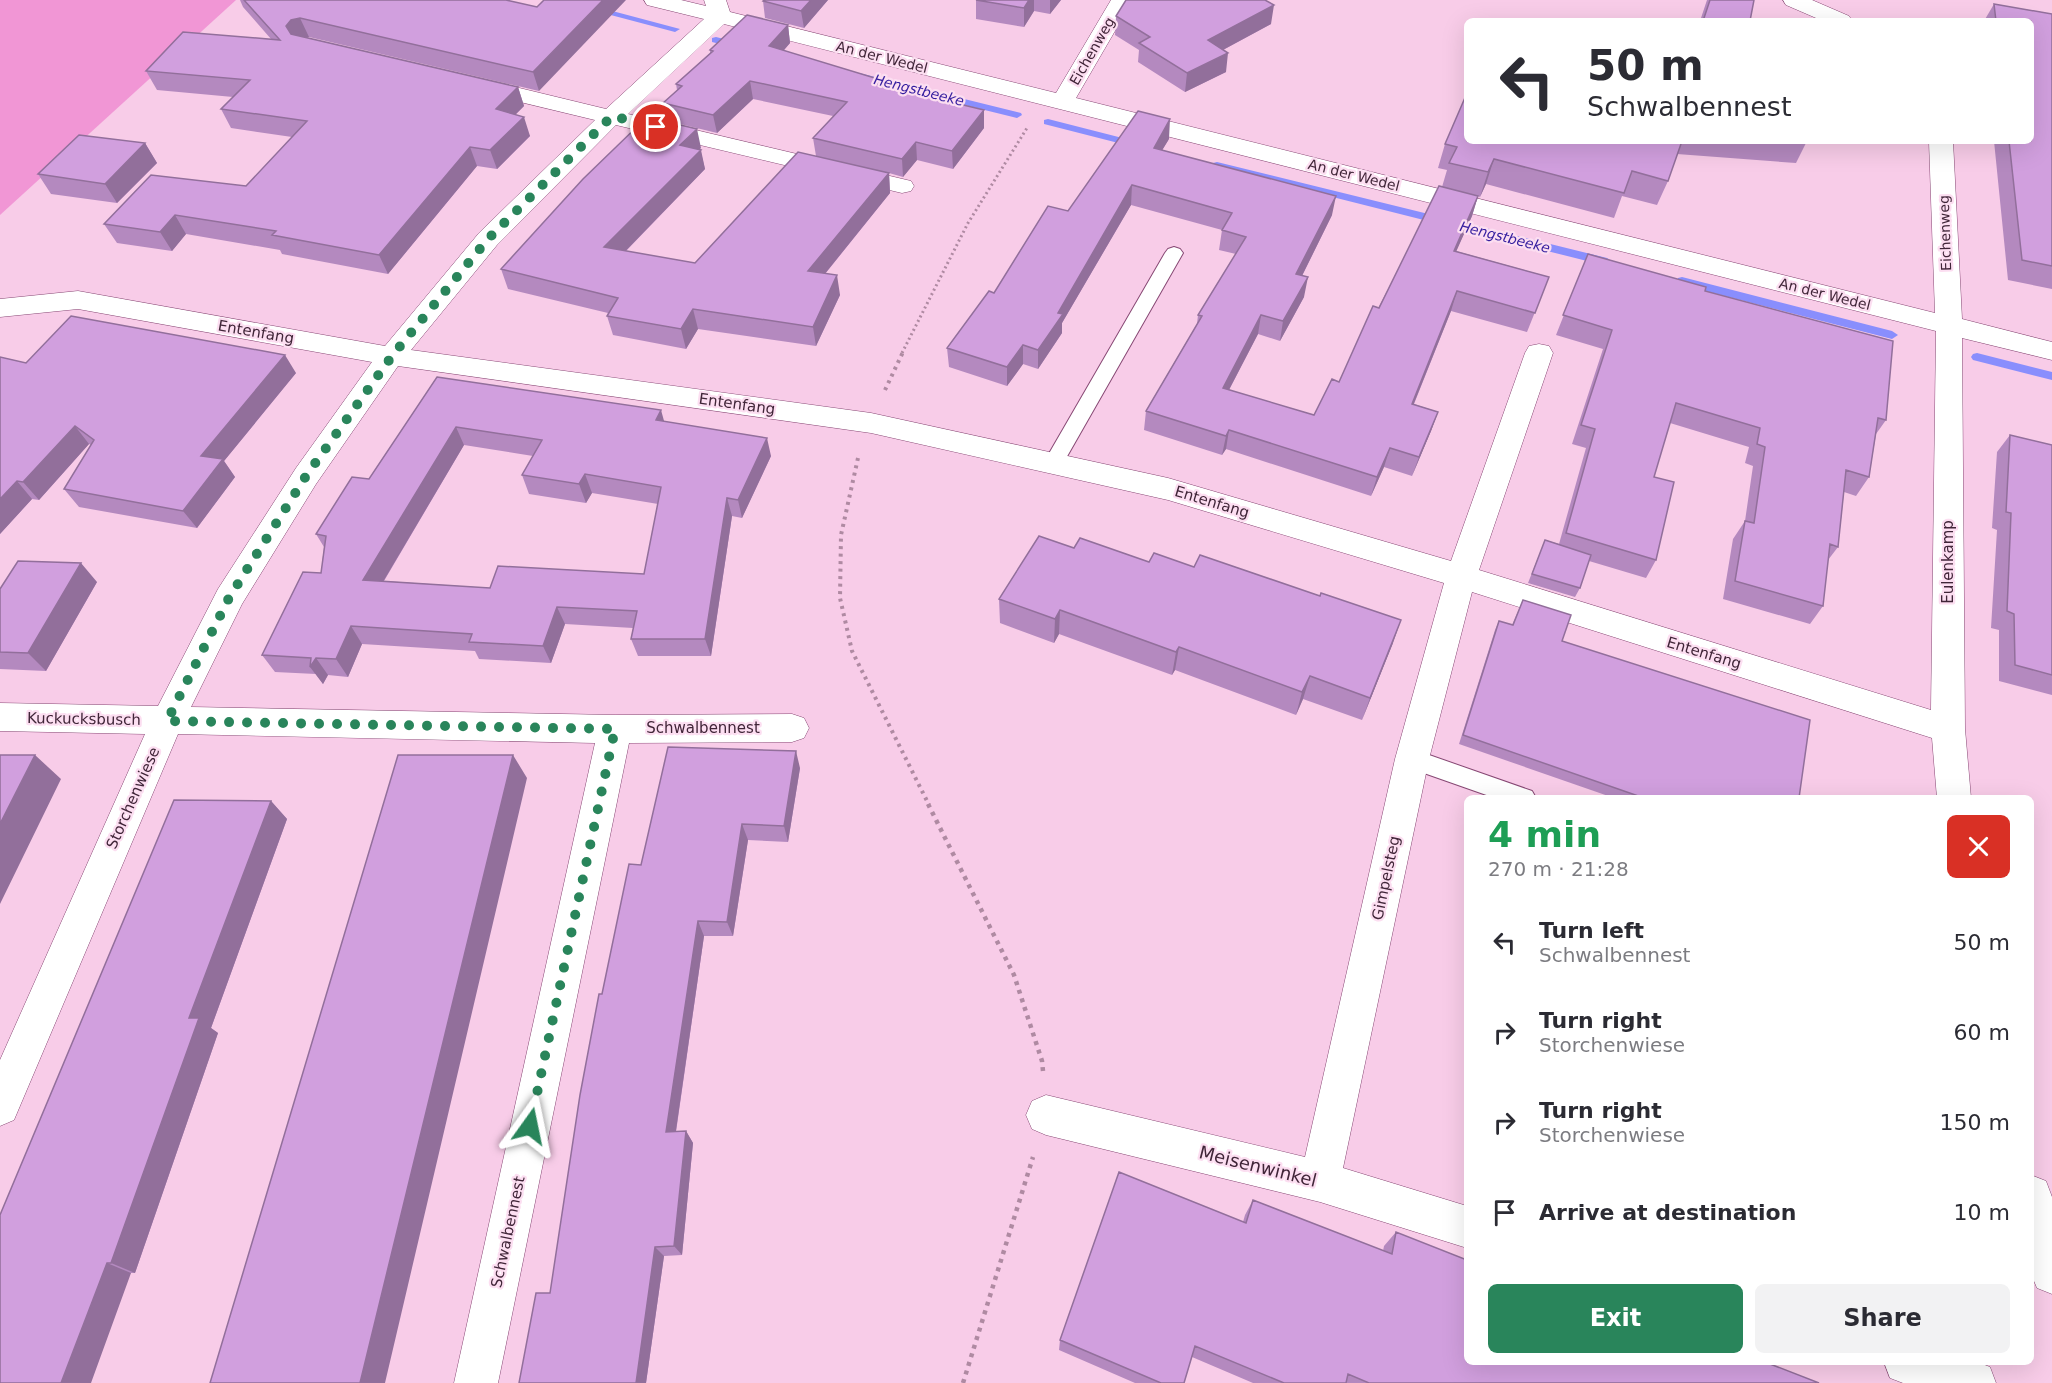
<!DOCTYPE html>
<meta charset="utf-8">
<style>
:root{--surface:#fff;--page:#f2f2f3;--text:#2b2b33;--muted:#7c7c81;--accent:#29855b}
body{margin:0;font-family:"DejaVu Sans",sans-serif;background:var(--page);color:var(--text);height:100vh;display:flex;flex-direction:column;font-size:22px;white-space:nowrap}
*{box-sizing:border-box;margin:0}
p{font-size:20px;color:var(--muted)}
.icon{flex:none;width:33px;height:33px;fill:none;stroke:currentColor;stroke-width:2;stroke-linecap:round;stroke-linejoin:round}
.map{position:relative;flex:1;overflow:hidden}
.drawer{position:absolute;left:1464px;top:795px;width:570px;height:570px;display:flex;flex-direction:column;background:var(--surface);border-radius:9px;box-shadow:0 6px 24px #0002}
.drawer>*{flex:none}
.hud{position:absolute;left:1464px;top:18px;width:570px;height:126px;border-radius:9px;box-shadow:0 6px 24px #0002;background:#fff;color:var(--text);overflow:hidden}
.pin{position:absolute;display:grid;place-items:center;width:51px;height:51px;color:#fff;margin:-26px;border:3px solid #fff;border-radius:50%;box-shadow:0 2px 6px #0007}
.me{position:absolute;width:66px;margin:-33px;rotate:12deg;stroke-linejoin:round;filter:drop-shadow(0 0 4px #0008)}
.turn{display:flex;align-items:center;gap:21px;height:126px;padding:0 24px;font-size:27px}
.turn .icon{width:78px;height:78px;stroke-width:2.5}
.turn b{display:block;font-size:42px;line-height:51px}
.round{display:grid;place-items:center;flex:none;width:63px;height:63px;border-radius:9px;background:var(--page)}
.head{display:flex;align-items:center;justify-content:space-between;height:102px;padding:0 24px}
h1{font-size:36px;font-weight:700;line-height:45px;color:#1e9e55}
.cta{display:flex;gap:12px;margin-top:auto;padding:12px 24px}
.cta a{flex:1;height:69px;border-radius:9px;background:var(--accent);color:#fff;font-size:24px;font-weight:700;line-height:69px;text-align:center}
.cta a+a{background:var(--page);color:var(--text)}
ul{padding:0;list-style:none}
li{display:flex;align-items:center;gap:18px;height:90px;padding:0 24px}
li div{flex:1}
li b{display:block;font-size:22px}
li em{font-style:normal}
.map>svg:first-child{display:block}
.green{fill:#f196d5}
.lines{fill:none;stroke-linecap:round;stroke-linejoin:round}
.stream{fill:#898efd;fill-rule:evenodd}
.service-casing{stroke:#874874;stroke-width:2}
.minor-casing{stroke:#874874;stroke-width:1}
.path-far2{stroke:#af8aa2;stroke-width:3;stroke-dasharray:2 3;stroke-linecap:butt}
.path-far1{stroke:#af8aa2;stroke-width:4;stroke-dasharray:3 4.5;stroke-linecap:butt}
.path{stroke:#af8aa2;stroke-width:4.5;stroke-dasharray:4 5;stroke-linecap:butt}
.service{fill:#fff;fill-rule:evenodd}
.minor{fill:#fff;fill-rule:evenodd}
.wall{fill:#b489bf;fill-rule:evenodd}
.shaded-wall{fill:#926f9b}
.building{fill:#d19fde;stroke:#926f9b;stroke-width:1.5;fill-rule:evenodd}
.route{stroke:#29855b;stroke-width:10;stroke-dasharray:0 18}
.labels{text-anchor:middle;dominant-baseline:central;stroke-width:4.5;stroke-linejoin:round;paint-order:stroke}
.far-street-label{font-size:14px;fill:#402538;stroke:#fcdef1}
.far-water-label{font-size:14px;font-style:italic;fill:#351e9f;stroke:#fcdef1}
.street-label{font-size:15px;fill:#402538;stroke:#fcdef1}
.near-street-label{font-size:18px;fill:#402538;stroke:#fcdef1}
</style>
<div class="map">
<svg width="2052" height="1383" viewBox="0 0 2052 1383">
<rect width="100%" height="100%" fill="#f8cce8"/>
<path class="green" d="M0,0H236L0,215Z"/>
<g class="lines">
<path class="stream" d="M554,0H571L680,29L675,32Z
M716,37L744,44L745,46L740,49L712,42V38Z
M859,73L1021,113L1022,115L1017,118L855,78L854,76Z
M1048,119L1142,143L1143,145L1138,148L1044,124V120Z
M1217,162L1607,258L1613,262L1607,266L1213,167V163Z
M1682,277L1892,331L1898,335L1892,339L1678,284V278Z
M1977,353L2052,372V380L1973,360L1971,357L1973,354Z"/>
<defs>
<path id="service" d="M1174,247L1180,249L1183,253L1061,467L1054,469L1047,467L1044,462L1047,457L1165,253L1168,249Z
M1412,749L1532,791L1536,798H1495L1404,766L1400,759L1404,752Z"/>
<path id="minor" d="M644,0H681L706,6L704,0H726L730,12L1056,93L1111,0H1133L1076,98L1935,313L1929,141H1953L1962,319L2052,342V360L1962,338L1965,729L1971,798H1937L1932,738L1472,592L1429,759L1343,1168L1467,1206V1248L1320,1202L1046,1135L1032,1129L1026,1115L1032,1101L1046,1095L1305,1157L1395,759L1444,583L1168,500L871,433L398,366L316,484L242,604L191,707L615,715L792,714L804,718L809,728L804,738L792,742L629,743L498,1383H454L595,743L178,734L14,1120L0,1126V1060L145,734L0,731V703L158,706L218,589L296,468L372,362L78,309L0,317V299L78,291L385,346L479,233L595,120L470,90L467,85L470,80L478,78L606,109L704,19L647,5ZM724,24L1936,331L1931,710L1479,570L1553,353L1549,346L1539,344L1529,346L1525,353L1451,561L1168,478L871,413L411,350L497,245L616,125L902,193L911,191L914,186L911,181L628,114Z
M1783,0H1812L1849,16L1852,21H1823L1786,5Z
M2031,1175L2046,1181L2052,1197V1294L2037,1288L2031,1274Z
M1884,1362H1977L1990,1367L1996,1383H1903L1890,1378Z"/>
</defs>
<use href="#service" class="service-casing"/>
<use href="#minor" class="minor-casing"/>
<path class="path-far2" d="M902,353L968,223L1027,128"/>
<path class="path-far1" d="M885,390L903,352
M858,458L841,535L840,598L852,651L929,805"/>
<path class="path" d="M928,804L1014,975L1042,1061L1043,1071
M963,1383L1033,1157"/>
<use href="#service" class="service"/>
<use href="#minor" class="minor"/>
</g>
<path class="wall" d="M240,0H506L537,7L539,91L309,37L305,38L518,87L524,106L515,115L530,136L497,169L477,166L388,274L282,254L280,250L186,234L172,251L117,243L104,224L246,186L292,137L231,128L221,109L233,97L157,90L146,71L271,39L243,7Z
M828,0L804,28L765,18L763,1Z
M976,0H1061L1050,14L1034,11L1024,27L976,19Z
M1707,0H1754L1750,21H1700Z
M1994,4L2052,14V289L2008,280L1994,141H2031V21H1984Z
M1116,16L1271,24L1223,50L1226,72L1185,92L1138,62L1139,50L1115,35Z
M788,25L790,43L784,50L878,85L984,128L953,169L917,160L903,177L889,173L890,193L825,274L840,295L816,346L698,329L686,349L613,335L607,316L608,313L508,289L501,269L701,148L700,149L705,169L626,251L695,263L816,156L813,138L833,116L753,99L717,133L668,121L663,103L677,90L676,84L710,53V50Z
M1169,139L1162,150L1332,215L1302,276L1304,297L1280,341L1258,334L1229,390L1314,415L1339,382L1442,187L1447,170L1438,168L1445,144L1467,141H1807L1796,163L1677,154L1668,181L1657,205L1622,196L1614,218L1486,184L1480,197L1478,196L1472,216L1456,251L1549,277L1527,332L1451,311L1414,404L1438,412L1431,431L1412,476L1384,467L1371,496L1226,449L1222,455L1144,430L1146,411L1197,324L1198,315L1236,254L1219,250L1222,230L1131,205L1062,323V333L1038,369L1023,364L1007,386L949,367L947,348L994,293L1068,211Z
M145,143L157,163L117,203L51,194L38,174Z
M1588,254L1705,291L1886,420L1876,434L1869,477L1856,496L1844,492L1838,547L1828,560L1823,606L1810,624L1723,599L1733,539L1745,521L1753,466L1745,463L1749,447L1670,423L1654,477L1656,560L1646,578L1589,561L1580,588L1575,597L1528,583L1545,540L1559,544L1586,448L1572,444L1603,349L1556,335Z
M0,357L26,363L296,373L224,461L235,477L197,528L79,507L64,489L91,445L89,444L39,500L32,499L0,534Z
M437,377L664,421L771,456L742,518L732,516L711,656H638L631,639L633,628L565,624L551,663L479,659L475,651L362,644L348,677L328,675L323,684L316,674L275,672L262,655L321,573L324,547L316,534L369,479ZM464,445L533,456L522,475L529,494L586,503L592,493L658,504L644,574L490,588L384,581Z
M2010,435L2052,445V695L1999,681V630L1991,628L1997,530L1992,528L1997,452Z
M1074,548L1393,643L1362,720L1303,699L1296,715L1175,670L1172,675L1059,634L1054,643L1000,623L999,599Z
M97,582L46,671L0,669V589Z
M1523,600L1562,641L1799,798H1614L1459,744L1495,630L1499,621L1512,625Z
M800,768L788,842L748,840L733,936H704L676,1132L686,1131L693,1143L682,1255L664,1256L646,1383H519L550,1293L602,994L641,865Z
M271,801L287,819L211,1028L218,1033L135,1273H131L0,1383Z
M1253,1200L1383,1251L1384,1246L1396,1232L1467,1362L1819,1383H1253L1192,1357L1184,1383H1135L1059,1350L1060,1340L1243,1222L1245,1215Z"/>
<path class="shaded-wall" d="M603,0H626L539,91L533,72Z
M811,0H828L804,28L801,11Z
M1029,0H1034V11L1024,27V8Z
M1050,0H1061L1050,14Z
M1274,5L1271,24L1206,59L1208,40Z
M300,18L309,37L299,39L295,45L286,26L291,20Z
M788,25L790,43L772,64L769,46Z
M1228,53L1226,72L1185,92L1187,73Z
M750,81L753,99L717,133L713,115Z
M518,87L524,106L502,128L496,109Z
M984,110V128L953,169L952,151Z
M524,117L530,136L497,169L490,150Z
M1170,119L1169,139L1152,167L1154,148Z
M697,129L701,148L684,164L680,145Z
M916,142L917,160L903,177L902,159Z
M145,143L157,163L117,203L105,184Z
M470,147L477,166L388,274L379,255Z
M701,150L705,169L610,267L604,247Z
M1494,159L1486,184L1480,197L1488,172Z
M889,173L890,193L811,291L808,271Z
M1132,185L1131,205L1062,323V333L1038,369V350L1058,313Z
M1336,196L1332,215L1293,294L1296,274Z
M1478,196L1472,216L1448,270L1454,251Z
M175,215L186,234L172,251L160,232Z
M837,275L840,295L816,346L813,327Z
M1308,277L1304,297L1280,341L1283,321Z
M1457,291L1451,311L1406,423L1412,404Z
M693,309L698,329L686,349L681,329Z
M1261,315L1258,334L1220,407L1223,388Z
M1023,345V364L1007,386V367Z
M285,355L296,373L224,461L235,477L197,528L183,511L201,456Z
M661,410L666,428L656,420Z
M1438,412L1431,431L1412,476L1419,457Z
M75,426L89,444L39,500L23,482Z
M456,427L464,445L374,597L363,580Z
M1229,430L1226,449L1222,455L1226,436Z
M767,438L771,456L742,518L738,500Z
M1390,448L1384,467L1371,496L1377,477Z
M585,474L592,493L586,503L579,484Z
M17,481L32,499L0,534V499Z
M727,498L732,516L711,656L705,639Z
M81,563L97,582L46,671L28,653Z
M557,607L565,624L551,663L543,646Z
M1060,610L1059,634L1054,643L1055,619Z
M1401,620L1393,643L1362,720L1370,698Z
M351,626L362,644L348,677L336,659Z
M1179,647L1175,670L1172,675L1176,652Z
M316,658L328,675L323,684L310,667Z
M1310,676L1303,699L1296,715L1302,692Z
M796,751L800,768L788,842L784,826Z
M35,755L61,779L0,904V824Z
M513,755L527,778L385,1383H360Z
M271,801L287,819L211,1028L218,1033L135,1273L111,1263L189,1018Z
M742,824L748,840L733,936L727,922Z
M698,921L704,936L674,1144L666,1132Z
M686,1131L693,1143L682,1255L674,1246Z
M655,1247L664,1256L646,1383H636Z
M107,1263L131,1273L91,1383H61Z"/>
<path class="building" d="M244,0H506L537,7L544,0H603L533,72L300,18L291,20L286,26L291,34L518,87L496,109L524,117L490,150L470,147L379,255L272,235L276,231L175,215L160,232L104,224L151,175L246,186L307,121L221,109L250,80L146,71L183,32L280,40Z
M764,0H811L801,11L763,1Z
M976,0H1029L1024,8Z
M1126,0H1265L1274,5L1208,40L1228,53L1187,73L1139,43L1150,37L1116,16Z
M1710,0H1754L1750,21H1703Z
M1994,4L2052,14V266L2022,260L2009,141H2031V21H1996Z
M747,15L788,25L769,46L878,79L876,84L984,110L952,151L916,142L902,159L813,138L847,102L750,81L713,115L663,103L682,86L676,84L713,51L710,50Z
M1467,93V141H1682L1668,181L1632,171L1624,193L1494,159L1488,172L1449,163L1457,147L1445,144Z
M1138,111L1170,119L1154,148L1336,196L1296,274L1308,277L1283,321L1261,315L1223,388L1314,415L1332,379L1339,382L1373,306L1379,308L1439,186L1478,196L1454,251L1549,277L1535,313L1457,291L1412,404L1438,412L1419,457L1390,448L1377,477L1229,430L1226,436L1146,411L1202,316L1198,315L1246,237L1222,230L1232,213L1132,185L1058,313L1063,314L1038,350L1023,345L1007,367L947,348L989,291L994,293L1048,206L1068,211Z
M647,117L697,129L680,145L701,150L604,247L695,263L798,152L889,173L808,271L837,275L813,327L693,309L681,329L607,316L618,298L501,269L583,179Z
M79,135L145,143L105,184L38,174Z
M1588,254L1706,287L1705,291L1893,341L1886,420L1878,418L1869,477L1846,470L1838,547L1830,544L1823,606L1735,581L1745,521L1754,523L1765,447L1757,444L1760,428L1676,403L1654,477L1674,482L1656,560L1566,533L1595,429L1581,425L1612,330L1563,315Z
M71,316L285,355L201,456L223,459L183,511L64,489L94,440L75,426L23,482L17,481L0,499V357L26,363Z
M437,377L661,410L656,420L767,438L738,500L727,498L705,639H631L637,611L557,607L543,646L469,642L472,634L351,626L336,659L316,658L310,667L311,658L262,655L303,572L321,573L326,536L316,534L352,477L369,479ZM456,427L542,440L522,475L579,484L585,474L661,487L644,574L498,566L490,588L363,580Z
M2010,435L2052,445V675L2015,665L2014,614L2007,611L2011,513L2006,512Z
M1039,536L1074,548L1080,538L1149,562L1154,553L1194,567L1200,555L1320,596L1321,593L1401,620L1370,698L1310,676L1302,692L1179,647L1176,652L1060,610L1055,619L999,599Z
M1545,540L1591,555L1580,588L1532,574Z
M18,561L81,563L28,653L0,652V589Z
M1523,600L1571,615L1562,641L1810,720L1799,798H1644L1463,735L1499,621L1513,625Z
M668,747L796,751L784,826L742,824L727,922L698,921L666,1132L686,1131L674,1246L655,1247L636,1383H519L536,1293H550L580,1095L599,994H602L629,864L641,865Z
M0,755H35L0,824Z
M398,755H513L360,1383H210Z
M174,800L271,801L189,1018H199L111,1263H107L61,1383H0V1215Z
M1119,1172L1246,1223L1253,1200L1392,1254L1396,1232L1467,1260V1362H1765L1819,1383H1369L1348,1374L1346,1383H1284L1195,1346L1184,1383H1161L1060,1340Z"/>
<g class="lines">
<path class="route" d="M530,1126L615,729L167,721L229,598L306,476L392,356L488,239L612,116L656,127"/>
</g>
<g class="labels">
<g class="far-street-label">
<text transform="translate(1092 51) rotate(-60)">Eichenweg</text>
<text transform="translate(882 57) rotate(14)">An der Wedel</text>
<text transform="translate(1354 175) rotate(14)">An der Wedel</text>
<text transform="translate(1945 233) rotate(-92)">Eichenweg</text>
<text transform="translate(1825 294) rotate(14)">An der Wedel</text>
</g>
<g class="far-water-label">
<text transform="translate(919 90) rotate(14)">Hengstbeeke</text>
<text transform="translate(1505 237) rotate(14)">Hengstbeeke</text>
</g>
<g class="street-label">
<text transform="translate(256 332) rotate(10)">Entenfang</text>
<text transform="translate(737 404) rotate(8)">Entenfang</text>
<text transform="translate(1212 502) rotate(17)">Entenfang</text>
<text transform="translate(1948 562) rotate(-90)">Eulenkamp</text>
<text transform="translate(1704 653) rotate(17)">Entenfang</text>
<text transform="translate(84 719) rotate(1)">Kuckucksbusch</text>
<text x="703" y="728">Schwalbennest</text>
<text transform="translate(133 798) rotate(-66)">Storchenwiese</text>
<text transform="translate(1386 878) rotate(-78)">Gimpelsteg</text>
<text transform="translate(508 1232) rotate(-78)">Schwalbennest</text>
</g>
<g class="near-street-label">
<text transform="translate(1258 1166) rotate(14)">Meisenwinkel</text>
</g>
</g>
</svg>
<div class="pin" style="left:656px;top:127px;background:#d93025"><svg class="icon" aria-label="arrive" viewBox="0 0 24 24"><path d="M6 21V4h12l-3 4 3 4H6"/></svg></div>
<svg class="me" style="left:530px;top:1126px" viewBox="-20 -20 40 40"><path d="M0-17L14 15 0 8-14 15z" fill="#29855b" stroke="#fff" stroke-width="4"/></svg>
<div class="hud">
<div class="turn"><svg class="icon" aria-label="left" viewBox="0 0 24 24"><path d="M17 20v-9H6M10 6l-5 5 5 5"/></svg><div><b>50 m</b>Schwalbennest</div></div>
</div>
<section class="drawer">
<div class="head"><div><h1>4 min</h1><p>270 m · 21:28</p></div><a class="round" style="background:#d93025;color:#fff"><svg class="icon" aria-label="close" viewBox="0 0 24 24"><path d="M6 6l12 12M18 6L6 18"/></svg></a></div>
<ul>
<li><svg class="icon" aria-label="left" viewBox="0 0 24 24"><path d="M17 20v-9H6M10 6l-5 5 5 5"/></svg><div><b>Turn left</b><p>Schwalbennest</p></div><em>50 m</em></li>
<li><svg class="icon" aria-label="right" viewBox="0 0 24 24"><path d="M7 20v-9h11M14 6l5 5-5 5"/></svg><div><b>Turn right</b><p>Storchenwiese</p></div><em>60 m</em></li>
<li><svg class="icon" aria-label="right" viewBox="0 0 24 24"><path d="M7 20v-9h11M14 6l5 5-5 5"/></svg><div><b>Turn right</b><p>Storchenwiese</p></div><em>150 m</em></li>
<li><svg class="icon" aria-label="arrive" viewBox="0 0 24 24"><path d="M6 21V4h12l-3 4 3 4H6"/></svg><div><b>Arrive at destination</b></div><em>10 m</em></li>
</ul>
<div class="cta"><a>Exit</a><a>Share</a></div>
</section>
</div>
